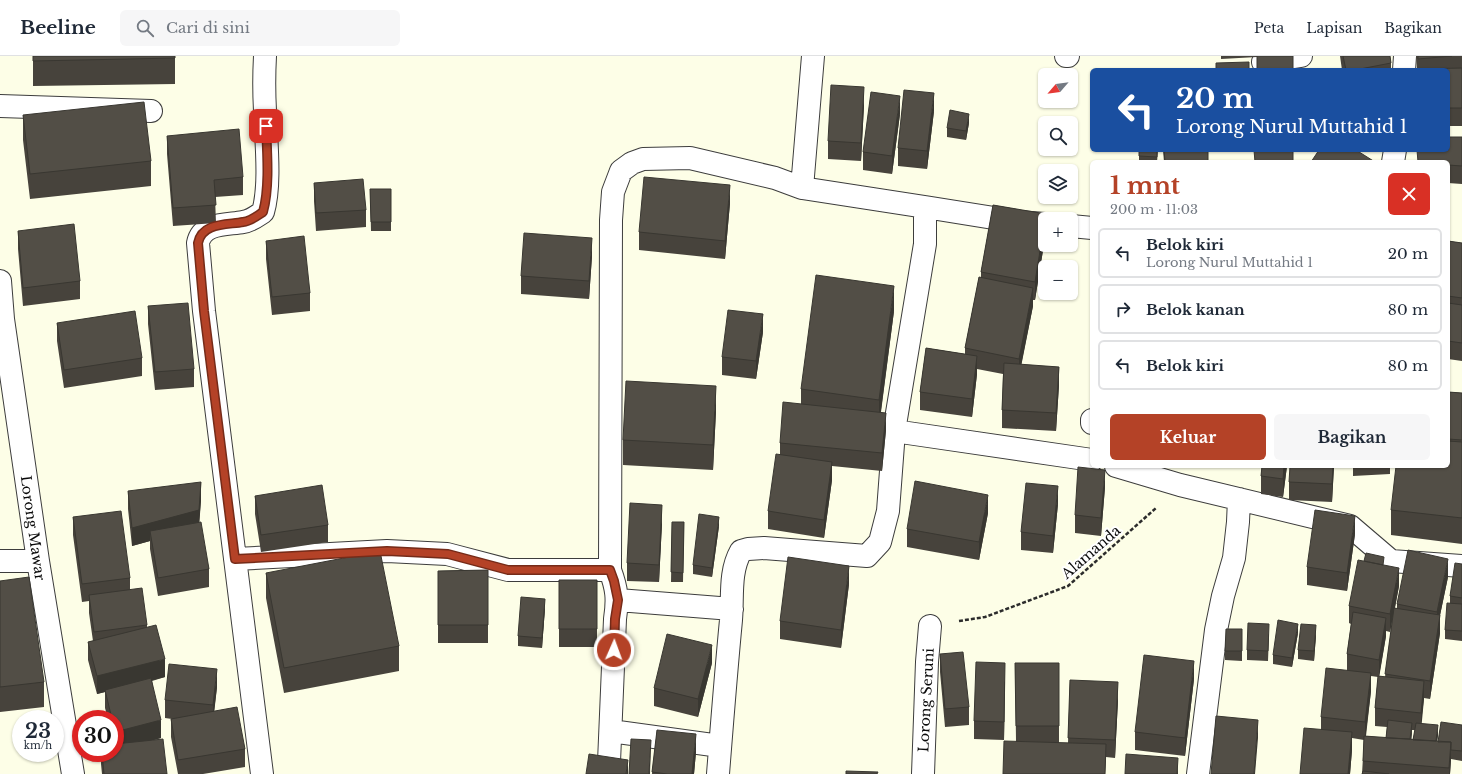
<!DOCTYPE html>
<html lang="id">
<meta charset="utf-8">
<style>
:root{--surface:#fff;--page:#f6f6f7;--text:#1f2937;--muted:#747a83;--line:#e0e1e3;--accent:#b44227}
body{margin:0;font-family:"Libre Baskerville",serif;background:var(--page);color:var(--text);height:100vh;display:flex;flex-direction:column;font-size:15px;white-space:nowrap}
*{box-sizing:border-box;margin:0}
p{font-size:13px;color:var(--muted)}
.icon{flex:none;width:22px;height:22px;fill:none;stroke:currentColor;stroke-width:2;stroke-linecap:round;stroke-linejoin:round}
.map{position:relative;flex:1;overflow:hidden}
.sheet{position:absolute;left:1090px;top:104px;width:360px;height:308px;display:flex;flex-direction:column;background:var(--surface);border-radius:6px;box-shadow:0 1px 3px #0004}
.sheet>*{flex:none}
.top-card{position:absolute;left:1090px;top:12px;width:360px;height:84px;border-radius:6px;box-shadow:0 1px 3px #0004;background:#1a4fa0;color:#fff;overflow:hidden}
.needle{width:26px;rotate:242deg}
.controls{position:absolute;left:1038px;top:12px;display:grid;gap:8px}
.controls a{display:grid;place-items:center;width:40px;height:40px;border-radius:6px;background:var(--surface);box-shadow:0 1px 3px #0004;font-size:20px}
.speed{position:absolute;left:12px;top:654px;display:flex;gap:8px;font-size:20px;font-weight:700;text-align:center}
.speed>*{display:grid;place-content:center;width:52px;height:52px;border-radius:50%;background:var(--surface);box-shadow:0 1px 3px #0004;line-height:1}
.speed small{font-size:10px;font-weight:400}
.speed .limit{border:6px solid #d22;background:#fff;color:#111}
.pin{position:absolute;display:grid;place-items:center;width:34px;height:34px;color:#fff;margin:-17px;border-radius:8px;box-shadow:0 2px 6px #0006}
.me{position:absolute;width:44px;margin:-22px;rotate:2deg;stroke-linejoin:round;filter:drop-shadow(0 0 3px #0008)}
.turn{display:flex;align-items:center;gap:14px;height:84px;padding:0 20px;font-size:18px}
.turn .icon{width:52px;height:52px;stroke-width:2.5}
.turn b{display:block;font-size:28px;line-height:34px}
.round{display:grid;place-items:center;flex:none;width:42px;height:42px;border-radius:6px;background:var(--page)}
.summary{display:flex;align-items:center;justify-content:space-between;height:68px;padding:0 20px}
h1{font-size:24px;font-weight:800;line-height:30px;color:var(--accent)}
.action{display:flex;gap:8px;margin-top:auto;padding:8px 20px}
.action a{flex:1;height:46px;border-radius:6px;background:var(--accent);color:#fff;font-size:16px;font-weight:800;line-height:46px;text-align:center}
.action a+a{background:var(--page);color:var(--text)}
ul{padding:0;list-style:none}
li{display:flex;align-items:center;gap:12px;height:50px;margin:0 8px 6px;padding:0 12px;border:2px solid var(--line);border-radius:6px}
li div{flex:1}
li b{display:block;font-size:15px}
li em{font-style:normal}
header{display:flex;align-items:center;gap:24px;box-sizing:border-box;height:56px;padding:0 20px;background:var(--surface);border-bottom:1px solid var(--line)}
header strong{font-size:19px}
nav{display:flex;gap:22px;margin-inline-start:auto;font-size:14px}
.search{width:280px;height:36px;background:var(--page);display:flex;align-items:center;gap:10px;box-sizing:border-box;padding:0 14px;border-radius:6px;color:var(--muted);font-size:15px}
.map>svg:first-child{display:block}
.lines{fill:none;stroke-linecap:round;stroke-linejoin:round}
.minor-casing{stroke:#3d3d3d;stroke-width:24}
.path{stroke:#2c2c2c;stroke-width:2.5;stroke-dasharray:4 2;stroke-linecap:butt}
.minor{stroke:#fff;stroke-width:22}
.wall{fill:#47433c;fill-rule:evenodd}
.shaded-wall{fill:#393731}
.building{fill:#524e46;stroke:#393731}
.route-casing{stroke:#752b19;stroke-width:10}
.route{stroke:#b44227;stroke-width:7}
.labels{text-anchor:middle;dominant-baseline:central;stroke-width:4;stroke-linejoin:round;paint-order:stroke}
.street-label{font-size:14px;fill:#0a0a0a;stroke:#fff}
</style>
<header>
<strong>Beeline</strong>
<div class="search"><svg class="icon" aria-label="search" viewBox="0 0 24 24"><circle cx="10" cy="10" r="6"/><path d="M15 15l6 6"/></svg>Cari di sini</div>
<nav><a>Peta</a><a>Lapisan</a><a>Bagikan</a></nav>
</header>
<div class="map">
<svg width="1462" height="718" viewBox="0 0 1462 718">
<rect width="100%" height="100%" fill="#fdfee7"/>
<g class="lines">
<defs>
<path id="minor" d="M1066,0H1068
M1263,6L1301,0
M1404,14L1405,0
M0,50L151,55
M1393,106L1395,94
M802,132L813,0
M925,151L1018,166L1045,168
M1071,170L1092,172
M0,225L3,263L38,505L73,718
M1092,364V367
M1116,410L1180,429L1350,470L1391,505L1462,510
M235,503L387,495L447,498L508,514H610
M0,505H38
M618,544L732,553
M611,674L618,676L720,690
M609,706L615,563C618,543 617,533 610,514L611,164L613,136L621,115L632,107L643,103L690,102L775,122L802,132L925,151V188L894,375
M262,718L204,255L198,187C202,166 228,169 243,166C251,165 257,160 263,156C271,129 266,84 265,55C264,37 264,18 265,0
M718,718C722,667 726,616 731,564C733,541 729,516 741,495L748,493L764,492L867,500L880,486L888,455L894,375L1092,404
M923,718L927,606L930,570
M1198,718L1216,574L1223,540L1234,502L1238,466L1239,443"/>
</defs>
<use href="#minor" class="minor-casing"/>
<path class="path" d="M959,565L985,561L1068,530L1156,452"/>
<use href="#minor" class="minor"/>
</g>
<path class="wall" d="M33,0H175V28L33,30Z
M1221,0H1293V14H1257V1L1221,3Z
M1340,0H1390L1391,7V14H1342Z
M1416,0H1462V70H1448V14L1417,13Z
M864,49L861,105L828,103V85Z
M934,55L927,113L898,110V92Z
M900,58L892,118L863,114V96Z
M23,59L151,105V130L30,143L23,84Z
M969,67L966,84L947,81V72Z
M167,80L243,121V139L215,141L216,167L173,170L167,98Z
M1462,81V128L1448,127V106Z
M1139,94H1158L1157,106H1139Z
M1163,94H1208V106H1164Z
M314,127L366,154V171L316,175L314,145Z
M370,133H391V175H371Z
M730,147L725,203L639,194V176Z
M993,149L1046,158V163H1045V182L1035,244H1033V250L1021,309L1059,311V329L1056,375L1002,372V354L1003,318L977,313V318L972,361L920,354V336L926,292L965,298V292L979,221L981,222V216Z
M18,175L80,225V243L23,250L18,193Z
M266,185L310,237V255L272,259L266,203Z
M1448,185L1462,187V305L1448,303Z
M592,200L589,243L521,238V220Z
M148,250L194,313V331L155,334L148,268Z
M894,255L881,356L886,374L882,415L832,410V424L824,482L768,473V455L780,399V387L801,348V333Z
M57,267L142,302V320L64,332L57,285Z
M763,276L756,323L722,319V301Z
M1448,336L1462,337V488L1391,479V454L1448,410Z
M716,355L713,414L623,409V384Z
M1262,410H1287L1283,441L1261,438V420Z
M1334,410L1332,446L1289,444V426Z
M1353,410H1390V418L1353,420Z
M1105,431L1101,480L1075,477V459Z
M128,435L201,444L199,467L209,513V531L158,540L150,493V485L132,490L128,453Z
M255,440L328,469V486L261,496L255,458Z
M1058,448L1053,497L1021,494V476Z
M988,457L979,504L907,491V473Z
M73,461L130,522V533L147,569V571L165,621L152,625L161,682L151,685L167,718H102L101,708V697H115V663H108L105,652V636L97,638L88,604V586L93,585L89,557V545L82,546L73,479Z
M672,466H684L683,526H671Z
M662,467L659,526L627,525V507Z
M719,470L712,521L693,518V509Z
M1355,478L1347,535L1307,529V511Z
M1462,508V585L1445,583V574L1450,547V540Z
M1384,510L1399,530L1395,552L1397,553V548L1448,521L1440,559V577L1430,643L1424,642L1421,667L1438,679L1437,685L1438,686L1462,669V705L1451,703L1450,718H1362L1364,684L1352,682V694L1350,718H1300L1321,674V661L1347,615V598L1351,568L1349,567V550ZM1393,559L1385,621L1379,620L1386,580V575L1390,576ZM1371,620L1378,621L1375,652V670L1387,671L1386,682L1366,680L1371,635ZM1412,674H1415L1413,684L1411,683Z
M488,514V587H438V515Z
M266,517L399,590V615L284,637L266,542Z
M559,524H597V591H559Z
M0,525L44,626V651L0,656Z
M849,528L841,592L780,583V565Z
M545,552L542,592L518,590V580Z
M1298,577L1292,611L1273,608V599Z
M1269,578L1268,605L1247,604V594Z
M1316,579L1314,605L1298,603V594Z
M1242,583V605L1225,604V595Z
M940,598L969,651V669L945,671L940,616Z
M712,607L698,661L654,650V632Z
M1015,607H1059V687H1068L1070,624L1118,644L1115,702L1106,701L1105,718H1003L1016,685Z
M1194,623L1185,700L1135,694V676Z
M1005,625L1004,684L974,683V665Z
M217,631L214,655L245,693V711L203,718H178L171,681V663H172L165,662V644Z
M657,674L696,696L694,718H652Z"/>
<path class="shaded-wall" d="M864,31V49L861,105V87Z
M934,37V55L927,113V95Z
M900,40V58L892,118V100Z
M969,58V67L966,84V75Z
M730,129V147L725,203V185Z
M1045,164V182L1035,244V226Z
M592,182V200L589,243V225Z
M894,230V255L879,369V344Z
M1033,232V250L1019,321V303Z
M763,258V276L756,323V305Z
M977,300V318L972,361V343Z
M1059,311V329L1056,375V357Z
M716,330V355L713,414V389Z
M886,357V374L882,415V397Z
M832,406V424L824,482V464Z
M1284,410H1287L1283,441V423Z
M1333,410H1334L1332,446V428Z
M1105,414V431L1101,480V462Z
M201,426V444L199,472L150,475V485L132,490V472Z
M1058,430V448L1053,497V480Z
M988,439V457L979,504V486Z
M662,449V467L659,526V509Z
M1355,460V478L1347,535V517Z
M719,461V470L712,521V512Z
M1448,503V521L1437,574V556Z
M849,510V528L841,592V574Z
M1399,512V530L1390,576V558Z
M545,543V552L542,592V582Z
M1440,559V577L1430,643V625Z
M1386,562V580L1379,622V604Z
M1298,568V577L1292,611V602Z
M1316,569V579L1314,605V595Z
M712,589V607L698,661V643Z
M165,603V621L105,636V634V636L97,638V620Z
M1194,605V623L1185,700V682Z
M1005,607V625L1004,684V666Z
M217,613V631L213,667V649Z
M1371,617V635L1365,684V666Z
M1424,625V643L1421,675V657Z
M1118,626V644L1115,702V684Z
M161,664V682L115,693V676Z
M1258,664V682L1255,718H1254Z
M1412,667V677L1410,699V689Z
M1438,669V679L1435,702V692Z
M1352,676V694L1350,718H1348Z
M696,678V696L694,718H692Z
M651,684L650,718H649Z
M1451,686V704L1450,718H1449Z
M1178,702V718H1177Z
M628,704V718H626Z"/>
<path class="building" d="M33,0H175V2L33,5Z
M1257,0H1293V14H1257Z
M1343,0H1390L1391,7L1355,14H1346Z
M1418,0H1452L1418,3Z
M1249,6V14H1216V7Z
M1462,12V52H1448V14H1417V13Z
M831,29L864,31L861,87L828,85Z
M904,34L934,37L927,95L898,92Z
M871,36L900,40L892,100L863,96Z
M144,46L151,105L30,118L23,59Z
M950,54L969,58L966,75L947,72Z
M239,73L243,121L214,124L216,149L173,152L167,80Z
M1448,81H1462V110L1448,109V106H1418L1417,94H1448Z
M1139,94H1157V101L1139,100Z
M1164,94H1208V106H1165Z
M1254,94H1293V106H1255Z
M1319,94H1356L1375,106H1311Z
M644,121L730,129L725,185L639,176Z
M363,123L366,154L316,157L314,127Z
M370,133H391V166H371Z
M993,149L1046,158L1035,226L981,216Z
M74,168L80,225L23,232L18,175Z
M524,177L592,182L589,225L521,220Z
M304,180L310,237L272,241L266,185Z
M1448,185L1462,187V242L1448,240Z
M816,219L894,230L879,344L801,333Z
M979,221L1033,232L1019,303L965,292Z
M188,247L194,313L155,316L148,250Z
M1448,247L1462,249V287L1448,285Z
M728,254L763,258L756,305L722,301Z
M135,255L142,302L64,314L57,267Z
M926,292L977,300L972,343L920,336Z
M1004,307L1059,311L1056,357L1002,354Z
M626,325L716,330L713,389L623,384Z
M1448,336L1462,337V384L1448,383Z
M783,346L886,357L882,397L780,387Z
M1448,385L1462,386V462L1391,454L1396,410H1448Z
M776,398L832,406L824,464L768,455Z
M1262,410H1284L1283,423L1261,420Z
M1290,410H1333L1332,428L1289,426Z
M1078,411L1105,414L1101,462L1075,459Z
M915,425L988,439L979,486L907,473Z
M201,426L199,454L132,472L128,435Z
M1026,427L1058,430L1053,480L1021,476Z
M322,429L328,469L261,479L255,440Z
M630,447L662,449L659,509L627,507Z
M1315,454L1355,460L1347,517L1307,511Z
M121,455L130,522L82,528L73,461Z
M699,458L719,461L712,512L693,509Z
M201,466L209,513L158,522L150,475Z
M672,466H684L683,517L671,516Z
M1408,494L1448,503L1437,556L1397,548Z
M380,495L399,590L284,612L266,517Z
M1366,497L1384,501L1383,509L1364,505Z
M788,501L849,510L841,574L780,565Z
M1358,504L1399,512L1390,558L1349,550Z
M1455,507L1462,508V542L1450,540Z
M488,514V569H438V515Z
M29,521L44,626L0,631V525Z
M559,524H597V573H559Z
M142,532L147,569L94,576L89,539Z
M521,541L545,543L542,582L518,580Z
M1447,547L1462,548V575L1445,574Z
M1394,552L1440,559L1430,625L1385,618Z
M1353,556L1386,562L1379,604L1347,598Z
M1278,564L1298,568L1292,602L1273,599Z
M1248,567L1269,568L1268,595L1247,594Z
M1301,568L1316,569L1314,595L1298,594Z
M156,569L165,603L97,620L88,586Z
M1226,573H1242V595H1225Z
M667,578L712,589L698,643L654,632Z
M963,596L969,651L945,653L940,598Z
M1144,599L1194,605L1185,682L1135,676Z
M976,606L1005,607L1004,666L974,665Z
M1015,607H1059V670H1016Z
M169,608L217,613L213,649L165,644Z
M1326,612L1371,617L1365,666L1321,661Z
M1378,620L1424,625L1421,657L1375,652Z
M151,622L161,664L115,676V663H112L105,634Z
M1070,624L1118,626L1115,684L1068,682Z
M237,651L245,693L178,704L171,663Z
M1216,660L1258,664L1254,718H1211Z
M1388,664L1412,667L1410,683L1386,682Z
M1441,666L1462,669V695L1451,694V686H1438Z
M1416,667L1438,669L1436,685L1413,684Z
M1304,672L1352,676L1348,718H1300Z
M657,674L696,678L692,718H667L652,716Z
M1364,680L1451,686L1449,712L1363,705Z
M163,683L167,718H104L102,697H115V688Z
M631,683L651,684L649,718H629Z
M1004,685L1106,688L1105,718H1003Z
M589,698L628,704L626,718H586Z
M1126,698L1178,702L1177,718H1125Z
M846,715L878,716L877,718H846Z
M1363,715L1389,718H1362Z"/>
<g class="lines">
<defs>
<path id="route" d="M266,70C267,95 270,131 263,156C257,160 251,165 243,166C228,169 202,166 198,187L204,255L235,503L387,495L448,498L508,514H610L614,525L618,544L615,563L614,594"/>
</defs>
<use href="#route" class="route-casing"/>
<use href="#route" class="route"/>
</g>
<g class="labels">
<g class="street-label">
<text transform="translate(33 472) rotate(82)">Lorong Mawar</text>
<text transform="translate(1091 496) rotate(-41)">Alamanda</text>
<text transform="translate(926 644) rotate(-87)">Lorong Seruni</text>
</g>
</g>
</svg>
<div class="controls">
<a><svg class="needle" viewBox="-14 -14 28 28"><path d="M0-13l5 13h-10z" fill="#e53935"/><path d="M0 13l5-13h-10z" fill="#747a83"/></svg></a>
<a><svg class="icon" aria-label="search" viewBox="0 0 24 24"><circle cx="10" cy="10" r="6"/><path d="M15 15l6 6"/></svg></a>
<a><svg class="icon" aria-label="layers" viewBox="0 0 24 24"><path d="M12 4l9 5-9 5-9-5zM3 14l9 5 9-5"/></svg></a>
<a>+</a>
<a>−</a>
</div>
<div class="speed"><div>23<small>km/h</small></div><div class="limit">30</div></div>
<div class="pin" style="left:266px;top:70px;background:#d93025"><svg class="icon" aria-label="arrive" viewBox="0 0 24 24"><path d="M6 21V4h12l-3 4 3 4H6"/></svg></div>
<svg class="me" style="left:614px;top:594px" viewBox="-20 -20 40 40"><circle r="17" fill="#b44227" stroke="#fff" stroke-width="3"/><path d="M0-11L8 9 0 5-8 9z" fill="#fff"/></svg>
<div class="top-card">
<div class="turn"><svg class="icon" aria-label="left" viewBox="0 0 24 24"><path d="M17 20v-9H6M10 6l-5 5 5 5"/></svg><div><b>20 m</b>Lorong Nurul Muttahid 1</div></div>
</div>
<section class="sheet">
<div class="summary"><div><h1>1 mnt</h1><p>200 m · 11:03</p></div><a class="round" style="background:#d93025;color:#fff"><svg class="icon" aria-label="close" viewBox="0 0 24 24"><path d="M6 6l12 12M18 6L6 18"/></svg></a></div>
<ul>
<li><svg class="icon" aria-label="left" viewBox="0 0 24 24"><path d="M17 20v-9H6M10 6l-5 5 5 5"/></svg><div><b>Belok kiri</b><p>Lorong Nurul Muttahid 1</p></div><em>20 m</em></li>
<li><svg class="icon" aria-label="right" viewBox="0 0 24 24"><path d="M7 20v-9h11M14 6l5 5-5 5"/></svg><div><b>Belok kanan</b></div><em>80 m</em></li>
<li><svg class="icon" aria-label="left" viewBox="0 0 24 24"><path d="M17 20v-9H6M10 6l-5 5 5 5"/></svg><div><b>Belok kiri</b></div><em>80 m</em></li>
</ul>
<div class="action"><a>Keluar</a><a>Bagikan</a></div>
</section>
</div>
